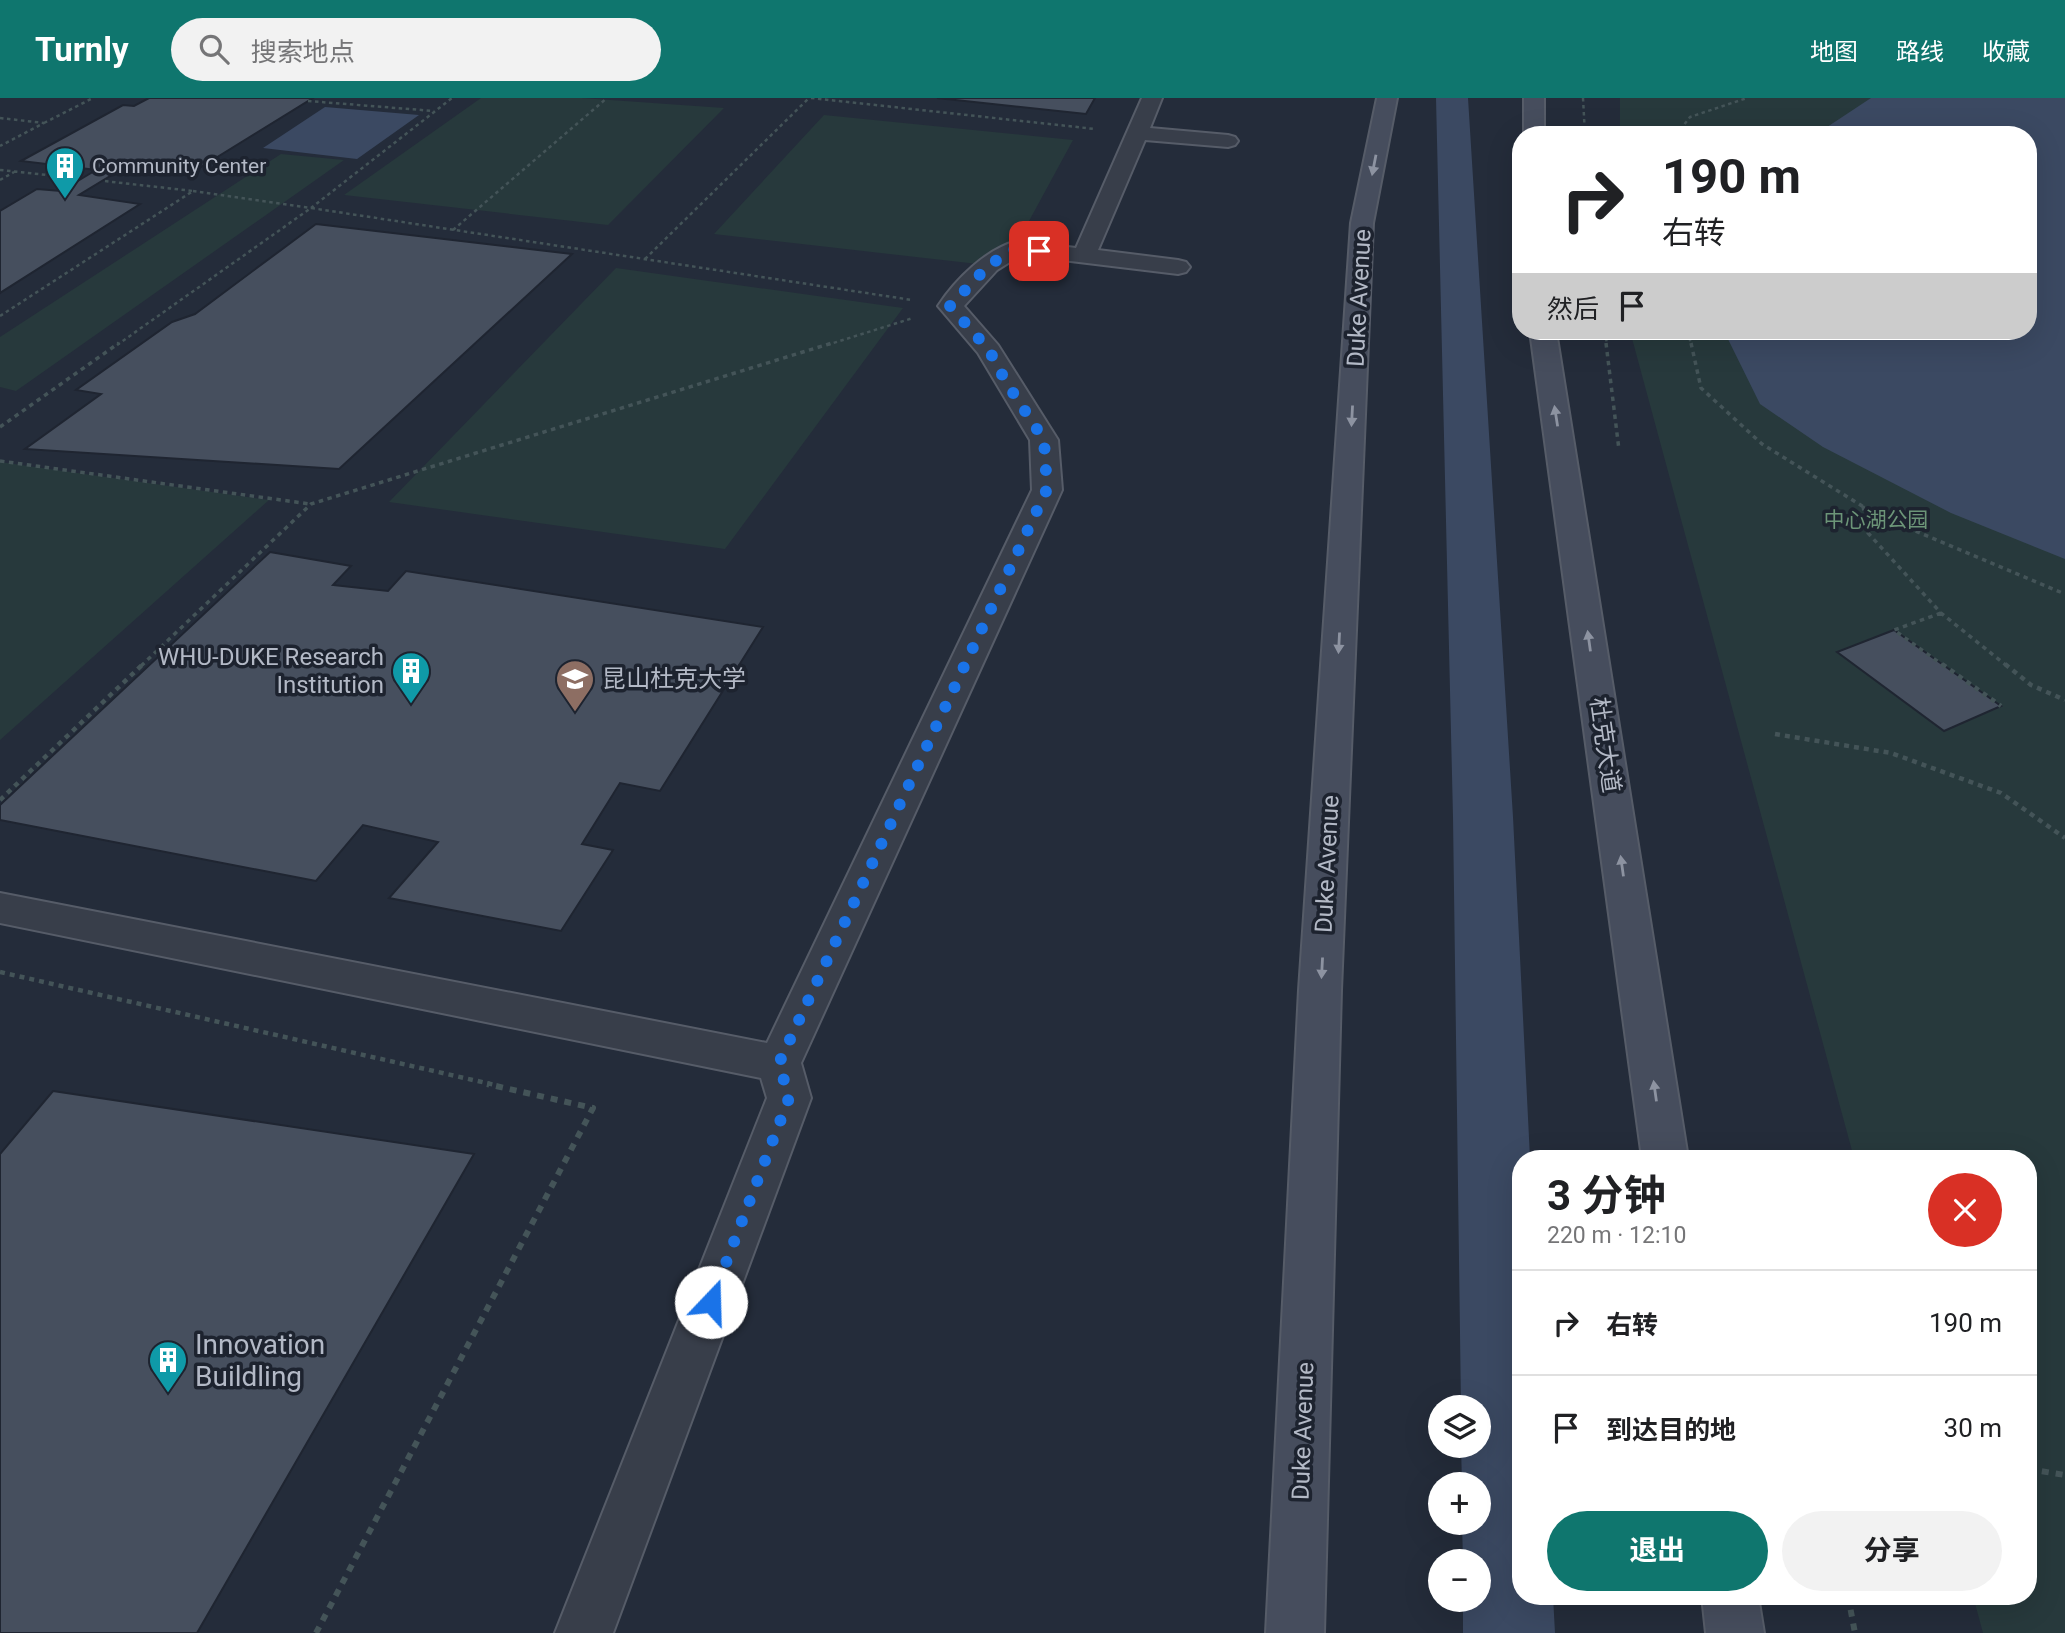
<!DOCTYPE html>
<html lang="zh">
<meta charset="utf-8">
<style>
:root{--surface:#fff;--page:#f2f2f2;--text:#202124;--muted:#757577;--line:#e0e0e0;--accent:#0f766e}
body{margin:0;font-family:Roboto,"Noto Sans SC",sans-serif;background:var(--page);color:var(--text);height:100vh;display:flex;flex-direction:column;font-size:26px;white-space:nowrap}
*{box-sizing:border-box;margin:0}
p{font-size:23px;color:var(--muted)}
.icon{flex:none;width:38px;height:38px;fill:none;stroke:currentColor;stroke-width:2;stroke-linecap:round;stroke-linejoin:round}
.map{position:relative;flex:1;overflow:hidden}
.panel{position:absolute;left:1512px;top:1052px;width:525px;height:455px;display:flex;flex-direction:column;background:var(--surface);border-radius:28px;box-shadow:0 7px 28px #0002}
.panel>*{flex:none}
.banner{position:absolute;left:1512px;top:28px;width:525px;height:214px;border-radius:28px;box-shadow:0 7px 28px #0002;background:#fff;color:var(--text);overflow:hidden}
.buttons{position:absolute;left:1428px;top:1297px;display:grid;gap:14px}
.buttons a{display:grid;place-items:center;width:63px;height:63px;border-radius:50%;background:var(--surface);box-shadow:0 7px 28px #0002;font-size:35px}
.pin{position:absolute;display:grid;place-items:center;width:60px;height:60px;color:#fff;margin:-30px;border-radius:14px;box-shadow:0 4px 10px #0006}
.me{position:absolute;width:77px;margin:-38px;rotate:21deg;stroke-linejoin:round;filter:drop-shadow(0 0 5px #0008)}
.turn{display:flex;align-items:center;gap:24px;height:147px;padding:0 35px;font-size:32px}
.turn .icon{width:91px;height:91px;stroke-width:2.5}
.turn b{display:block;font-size:49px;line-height:60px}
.then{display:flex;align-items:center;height:66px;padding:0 35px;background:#0003;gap:14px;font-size:26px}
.round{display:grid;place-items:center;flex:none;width:74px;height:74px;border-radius:37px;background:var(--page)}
.summary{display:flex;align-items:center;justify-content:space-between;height:119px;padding:0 35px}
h1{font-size:42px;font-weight:700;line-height:52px}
.action{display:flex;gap:14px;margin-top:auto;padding:14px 35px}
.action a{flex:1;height:80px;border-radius:42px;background:var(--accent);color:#fff;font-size:28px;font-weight:700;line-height:80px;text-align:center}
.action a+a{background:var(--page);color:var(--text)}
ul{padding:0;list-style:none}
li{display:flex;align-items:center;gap:21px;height:105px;padding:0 35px;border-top:2px solid var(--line)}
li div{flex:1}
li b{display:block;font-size:26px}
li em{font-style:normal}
header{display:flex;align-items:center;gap:42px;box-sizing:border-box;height:98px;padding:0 35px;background:var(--accent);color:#fff}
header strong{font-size:33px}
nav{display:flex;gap:38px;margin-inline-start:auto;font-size:24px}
.search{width:490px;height:63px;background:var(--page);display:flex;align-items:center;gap:18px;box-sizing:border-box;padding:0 24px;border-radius:38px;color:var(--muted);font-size:26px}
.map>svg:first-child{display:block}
.green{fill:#27393c}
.water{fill:#3b4962}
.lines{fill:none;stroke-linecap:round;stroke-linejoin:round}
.canal{fill:#3b4962;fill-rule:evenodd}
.building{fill:#464f5e;stroke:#1f2531;stroke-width:2}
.street-casing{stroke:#565c68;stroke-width:4}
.secondary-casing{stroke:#565c68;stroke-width:4}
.path-far3{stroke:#445458;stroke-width:2.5;stroke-dasharray:3.5 3.5;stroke-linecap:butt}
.path-far2{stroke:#445458;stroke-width:3.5;stroke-dasharray:4.5 4.5;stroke-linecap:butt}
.path-far1{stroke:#445458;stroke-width:4.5;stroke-dasharray:5 5;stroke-linecap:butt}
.path{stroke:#445458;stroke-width:6;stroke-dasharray:7 7;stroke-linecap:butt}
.street{fill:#383e4a;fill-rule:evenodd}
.secondary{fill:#464d5d;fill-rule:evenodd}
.oneway{fill:#8d93a1}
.route{stroke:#1a73e8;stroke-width:12;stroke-dasharray:0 21.6}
.labels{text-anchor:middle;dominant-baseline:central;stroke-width:7;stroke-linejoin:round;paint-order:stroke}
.far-poi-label{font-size:21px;fill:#b3b9c6;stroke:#1d232f;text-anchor:start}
.far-park-label{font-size:21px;fill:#6c9578;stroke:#1d232f}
.street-label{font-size:24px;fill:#b3b9c6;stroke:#1d232f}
.poi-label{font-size:24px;fill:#b3b9c6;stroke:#1d232f;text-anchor:end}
.near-poi-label{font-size:28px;fill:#b3b9c6;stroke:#1d232f;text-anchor:start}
</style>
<header>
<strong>Turnly</strong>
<div class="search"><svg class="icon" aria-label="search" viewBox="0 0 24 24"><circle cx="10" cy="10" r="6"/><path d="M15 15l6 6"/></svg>搜索地点</div>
<nav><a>地图</a><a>路线</a><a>收藏</a></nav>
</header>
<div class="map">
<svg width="2065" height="1535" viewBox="0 0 2065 1535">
<rect width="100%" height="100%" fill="#242c3a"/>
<path class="green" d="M481,0H582L724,10L608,127L344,97Z
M1620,0H2065V1535H1983L1973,1498H2028V1060H1854L1630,233H2028V37H1620Z
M824,17L1073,42L1004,169L714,136Z
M281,56L344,62L16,293L0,289V239Z
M616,170L903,210L725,451L389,404Z
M0,364L269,402L0,642Z"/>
<path class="water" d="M1871,0H2065V461L1951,415L1823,349L1760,306L1724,233H2028V37H1815Z
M325,9L419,17L357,61L263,50Z"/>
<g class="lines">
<path class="canal" d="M1436,0H1468L1513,719L1530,1060H1521V1498H1553L1555,1535H1463V1502H1479V1463H1463L1462,1424H1479V1386H1462L1461,1348H1479V1309H1461L1453,719Z"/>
</g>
<path class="building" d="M149,0H313L193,74L130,66L79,97L140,106L0,195V113L37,91L61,93L96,72L21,63L123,7L134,8Z
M937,0H1095L1086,16Z
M316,126L572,156L339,371L25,351L101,296L76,292L172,224L195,216Z
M270,454L351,468L333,487L388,493L406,473L763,529L660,693L620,685L582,746L613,752L561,833L389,800L438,744L363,727L316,783L0,722V707Z
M1894,532L2001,608L1944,633L1837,554Z
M53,993L474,1056L197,1535H0V1056Z"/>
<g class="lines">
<defs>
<path id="street" d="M1142,0H1162L1150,30L1228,37L1235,39L1238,43L1235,47L1228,49L1145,42L1098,152L1178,162L1186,164L1190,169L1186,174L1178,176L1021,157L997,172L964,208L998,247L1058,342L1062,392L801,965L811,1000L613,1535H555L767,1000L761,980L0,825V795L767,945L1032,392L1030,342L978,255L938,208C955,182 986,151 1017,143L1076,150Z"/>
<path id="secondary" d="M1377,0H1397L1373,125L1341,892L1324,1535H1266L1299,892L1351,125Z
M1524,0H1544V37H1524Z
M1530,233H1556L1688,1060H1642Z
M1702,1498H1758L1764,1535H1706Z"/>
</defs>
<use href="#street" class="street-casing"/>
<use href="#secondary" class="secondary-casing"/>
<path class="path-far3" d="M811,0L1095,31
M1583,0L1585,37
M308,3L434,13
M0,20L44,25L0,48
M44,25L93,0
M1676,37L1690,19L1747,0
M0,72L76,80
M0,82L14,74
M193,93L311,110L452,0
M453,132L607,0
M645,161L809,0
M0,218L193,93L104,83
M1605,233L1607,247
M1688,233L1691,247
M117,247L311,110L912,202
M827,247L913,220"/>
<path class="path-far2" d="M1606,245L1619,352
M1691,245L1701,290L1762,346L1875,416L2065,496
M0,329L119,245
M0,363L310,406
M1863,408L1868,435L1941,515L2007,568
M1941,515L1894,532L1944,568
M141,568L311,406L832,245"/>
<path class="path-far1" d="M1942,566L2001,608
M2005,566L2031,587L2065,602
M1775,636L1891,655L2001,695L2065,740
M0,702L143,566
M0,874L495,987"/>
<path class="path" d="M2028,1371L2065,1377
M1848,1498L1855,1535
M316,1535L593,1010L487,986"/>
<use href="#street" class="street"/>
<use href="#secondary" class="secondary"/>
</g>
<defs><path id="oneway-solid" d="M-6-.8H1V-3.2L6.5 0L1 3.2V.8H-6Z" transform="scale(1.75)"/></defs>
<g class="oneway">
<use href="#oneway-solid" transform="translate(1374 67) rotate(101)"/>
<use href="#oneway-solid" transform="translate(1352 318) rotate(93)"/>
<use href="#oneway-solid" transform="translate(1556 318) rotate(-99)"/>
<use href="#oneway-solid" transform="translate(1589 543) rotate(-98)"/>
<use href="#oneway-solid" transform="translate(1339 545) rotate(93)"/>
<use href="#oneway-solid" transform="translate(1622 768) rotate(-98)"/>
<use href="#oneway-solid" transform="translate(1322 870) rotate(93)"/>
<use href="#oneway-solid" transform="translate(1655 993) rotate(-98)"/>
</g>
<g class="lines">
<path class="route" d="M711,1204L789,1000L779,965L1047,391L1044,342L1006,284L989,252L950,208L989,167L1017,150L1039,153"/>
</g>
<defs>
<symbol id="building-pin" viewBox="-11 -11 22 30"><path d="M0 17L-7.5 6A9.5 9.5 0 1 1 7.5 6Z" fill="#0f9aa8" stroke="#1d232f"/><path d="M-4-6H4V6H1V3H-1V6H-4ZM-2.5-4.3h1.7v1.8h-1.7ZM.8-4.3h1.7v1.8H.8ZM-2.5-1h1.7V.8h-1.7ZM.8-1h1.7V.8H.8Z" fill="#fff"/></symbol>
<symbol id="university-pin" viewBox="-11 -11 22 30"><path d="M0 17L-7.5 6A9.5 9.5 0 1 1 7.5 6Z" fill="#8d6e63" stroke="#1d232f"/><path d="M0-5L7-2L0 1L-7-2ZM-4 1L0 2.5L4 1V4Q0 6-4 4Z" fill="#fff"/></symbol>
</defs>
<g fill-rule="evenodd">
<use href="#building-pin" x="43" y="46" width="44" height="60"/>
<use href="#building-pin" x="389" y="551" width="44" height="60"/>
<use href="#university-pin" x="553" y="559" width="44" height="60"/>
<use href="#building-pin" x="146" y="1240" width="44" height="60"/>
</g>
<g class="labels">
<g class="far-poi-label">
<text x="92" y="68">Community Center</text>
</g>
<g class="far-park-label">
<text x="1876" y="422">中心湖公园</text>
</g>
<g class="street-label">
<text transform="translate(1359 200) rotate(-87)">Duke Avenue</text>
<text transform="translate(1605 647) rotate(82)">杜克大道</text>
<text transform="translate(1327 766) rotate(-87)">Duke Avenue</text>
<text transform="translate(1303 1333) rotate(-88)">Duke Avenue</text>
</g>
<g class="poi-label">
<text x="384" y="559">WHU-DUKE Research<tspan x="384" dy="28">Institution</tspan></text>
<text x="602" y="581" text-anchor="start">昆山杜克大学</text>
</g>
<g class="near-poi-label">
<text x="195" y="1246">Innovation<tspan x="195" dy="32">Buildling</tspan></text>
</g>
</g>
</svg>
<div class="buttons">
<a><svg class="icon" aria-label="layers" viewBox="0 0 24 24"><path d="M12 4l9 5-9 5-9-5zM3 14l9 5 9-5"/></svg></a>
<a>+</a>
<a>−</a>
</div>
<div class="pin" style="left:1039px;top:153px;background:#d93025"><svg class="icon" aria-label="arrive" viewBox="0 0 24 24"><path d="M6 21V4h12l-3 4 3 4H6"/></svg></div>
<svg class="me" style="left:711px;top:1204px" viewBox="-20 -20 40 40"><circle r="19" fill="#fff"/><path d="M0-13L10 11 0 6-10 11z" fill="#1a73e8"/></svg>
<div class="banner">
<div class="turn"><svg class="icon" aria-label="right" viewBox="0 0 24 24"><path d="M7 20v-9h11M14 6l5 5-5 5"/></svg><div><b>190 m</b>右转</div></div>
<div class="then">然后<svg class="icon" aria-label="arrive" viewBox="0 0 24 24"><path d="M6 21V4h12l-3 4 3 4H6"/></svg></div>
</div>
<section class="panel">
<div class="summary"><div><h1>3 分钟</h1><p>220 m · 12:10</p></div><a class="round" style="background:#d93025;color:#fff"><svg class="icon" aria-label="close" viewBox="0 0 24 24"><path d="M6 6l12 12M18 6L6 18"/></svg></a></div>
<ul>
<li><svg class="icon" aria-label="right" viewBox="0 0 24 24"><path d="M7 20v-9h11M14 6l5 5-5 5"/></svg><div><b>右转</b></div><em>190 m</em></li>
<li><svg class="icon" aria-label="arrive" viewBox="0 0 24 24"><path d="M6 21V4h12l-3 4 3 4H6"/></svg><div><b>到达目的地</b></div><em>30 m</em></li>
</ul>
<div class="action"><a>退出</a><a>分享</a></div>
</section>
</div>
